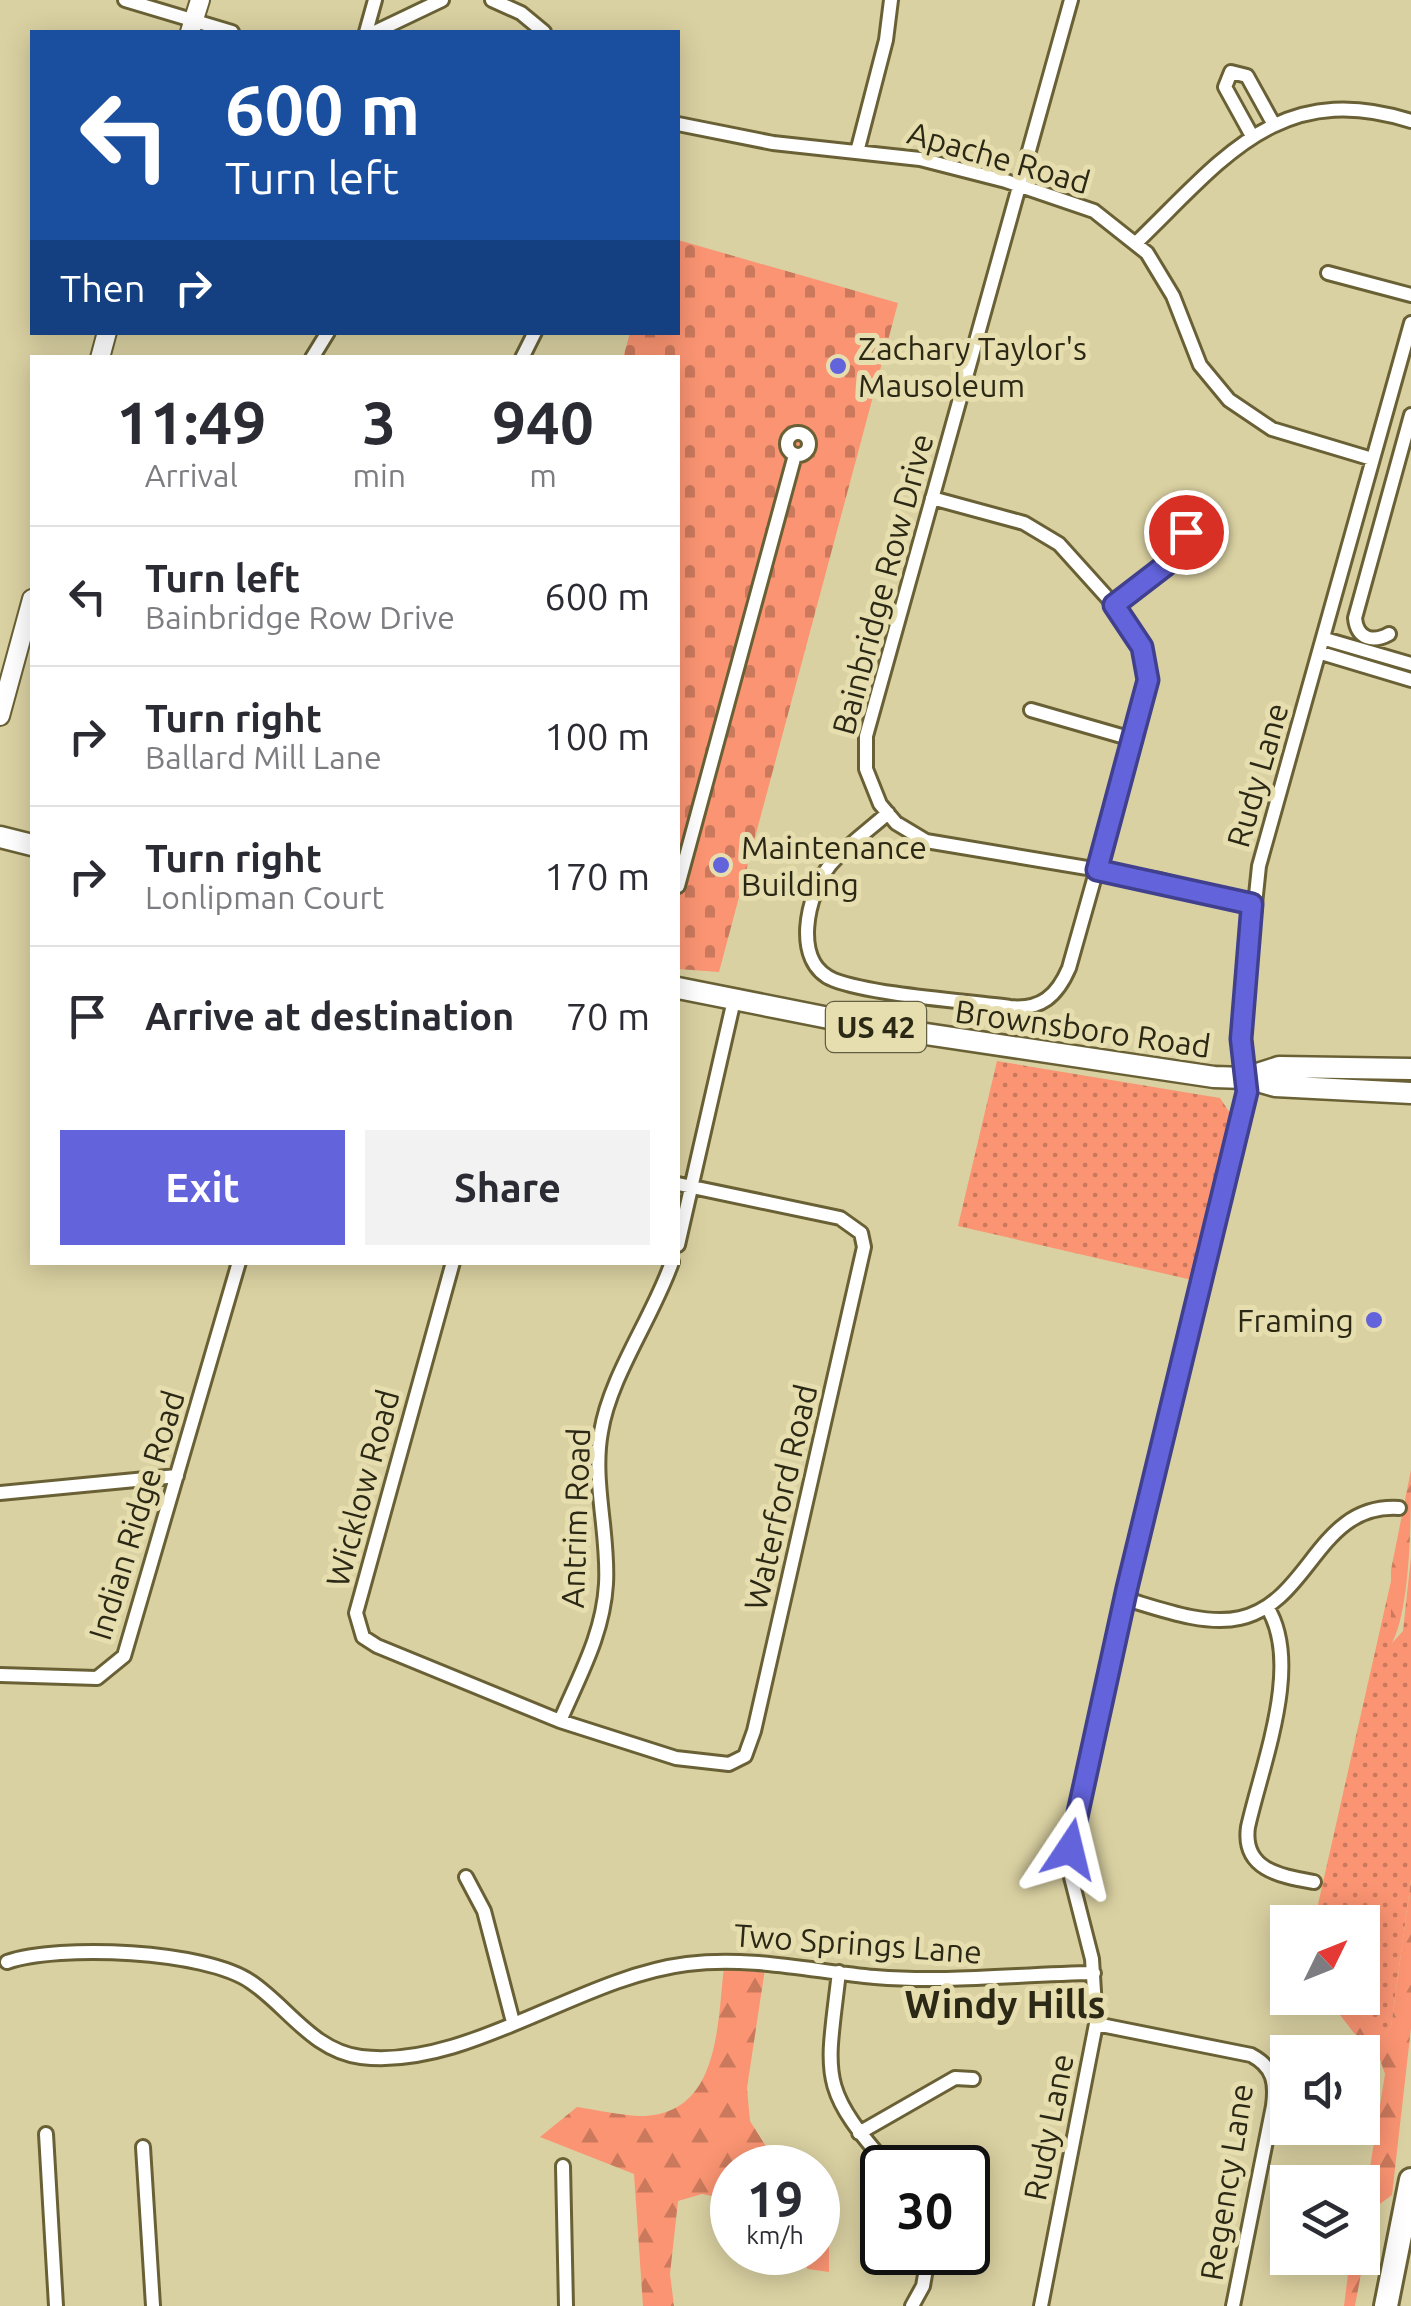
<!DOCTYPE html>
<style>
:root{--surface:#fff;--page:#f2f2f3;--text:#2b2b33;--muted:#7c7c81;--line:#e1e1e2;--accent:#6363dc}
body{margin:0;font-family:Ubuntu,sans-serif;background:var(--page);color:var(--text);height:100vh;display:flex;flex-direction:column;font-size:38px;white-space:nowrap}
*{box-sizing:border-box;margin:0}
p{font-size:32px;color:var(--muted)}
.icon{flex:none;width:55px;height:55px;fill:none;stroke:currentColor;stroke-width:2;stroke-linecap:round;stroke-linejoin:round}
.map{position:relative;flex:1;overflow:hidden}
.side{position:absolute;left:30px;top:355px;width:650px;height:910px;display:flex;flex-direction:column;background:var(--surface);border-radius:0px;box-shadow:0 5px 25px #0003}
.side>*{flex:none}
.hud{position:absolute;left:30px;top:30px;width:650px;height:305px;border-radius:0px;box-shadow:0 5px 25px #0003;background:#1a4fa0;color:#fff;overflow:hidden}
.needle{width:65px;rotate:47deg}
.tools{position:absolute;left:1270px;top:1905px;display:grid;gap:20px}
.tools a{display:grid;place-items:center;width:110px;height:110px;border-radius:0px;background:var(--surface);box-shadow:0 5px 25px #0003;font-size:50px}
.speed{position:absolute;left:710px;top:2145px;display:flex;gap:20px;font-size:50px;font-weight:700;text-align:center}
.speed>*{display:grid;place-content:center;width:130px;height:130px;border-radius:50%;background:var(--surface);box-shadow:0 5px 25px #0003;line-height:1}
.speed small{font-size:25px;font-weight:400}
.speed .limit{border:5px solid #111;border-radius:15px;background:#fff;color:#111}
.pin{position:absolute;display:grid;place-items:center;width:85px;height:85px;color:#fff;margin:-42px;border:5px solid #fff;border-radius:50%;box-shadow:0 2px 10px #0007}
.me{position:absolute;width:110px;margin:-55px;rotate:10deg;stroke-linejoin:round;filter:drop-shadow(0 0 8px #0008)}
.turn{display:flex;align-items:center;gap:35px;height:210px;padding:0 30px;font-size:45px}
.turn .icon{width:130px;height:130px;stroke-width:2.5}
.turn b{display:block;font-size:70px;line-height:85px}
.then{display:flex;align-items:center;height:95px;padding:0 30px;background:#0003;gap:20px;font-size:38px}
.eta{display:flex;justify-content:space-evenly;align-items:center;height:170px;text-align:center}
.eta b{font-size:60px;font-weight:700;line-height:70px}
.primary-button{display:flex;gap:20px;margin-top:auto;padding:20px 30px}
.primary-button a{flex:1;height:115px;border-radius:0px;background:var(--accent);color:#fff;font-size:40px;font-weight:700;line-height:115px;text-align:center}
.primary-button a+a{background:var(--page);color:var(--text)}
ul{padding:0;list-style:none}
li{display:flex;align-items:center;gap:30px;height:140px;padding:0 30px;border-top:2px solid var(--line)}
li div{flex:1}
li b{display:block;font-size:38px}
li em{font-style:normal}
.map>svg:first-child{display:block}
.green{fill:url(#green-dots)}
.forest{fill:url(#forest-firs)}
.cemetery{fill:url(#cemetery-stones)}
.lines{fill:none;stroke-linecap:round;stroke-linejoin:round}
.street-casing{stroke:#696135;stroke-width:18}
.secondary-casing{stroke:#696135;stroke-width:22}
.primary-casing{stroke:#696135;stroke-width:25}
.highway-casing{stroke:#696135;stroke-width:28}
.street{stroke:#fff;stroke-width:12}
.secondary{stroke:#fff;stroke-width:18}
.primary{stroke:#fff;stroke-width:20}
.highway{stroke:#fff;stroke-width:22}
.route-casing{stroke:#40408f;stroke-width:25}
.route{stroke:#6363dc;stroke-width:18}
.poi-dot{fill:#6363dc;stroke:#e7deaf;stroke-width:4}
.labels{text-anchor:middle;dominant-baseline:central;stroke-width:10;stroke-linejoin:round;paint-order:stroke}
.shield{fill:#e7deaf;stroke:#635f43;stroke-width:2.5}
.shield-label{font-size:30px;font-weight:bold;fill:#2b2815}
.street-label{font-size:32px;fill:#2b2815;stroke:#e7deaf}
.poi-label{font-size:32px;fill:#2b2815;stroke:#e7deaf;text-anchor:start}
.quarter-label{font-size:38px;font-weight:bold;fill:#2b2815;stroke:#e7deaf}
</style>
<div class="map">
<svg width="1411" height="2306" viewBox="0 0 1411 2306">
<defs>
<pattern id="green-dots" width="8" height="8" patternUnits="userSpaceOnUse" patternTransform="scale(2.5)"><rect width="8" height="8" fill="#fa9472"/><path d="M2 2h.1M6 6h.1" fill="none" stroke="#cb795c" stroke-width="1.8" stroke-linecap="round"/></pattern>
<pattern id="forest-firs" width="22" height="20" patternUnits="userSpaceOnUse" patternTransform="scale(2.5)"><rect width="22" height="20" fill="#fa9472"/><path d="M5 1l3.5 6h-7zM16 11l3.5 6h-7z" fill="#cb795c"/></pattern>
<pattern id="cemetery-stones" width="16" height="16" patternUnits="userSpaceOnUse" patternTransform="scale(2.5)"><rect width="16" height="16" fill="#fa9472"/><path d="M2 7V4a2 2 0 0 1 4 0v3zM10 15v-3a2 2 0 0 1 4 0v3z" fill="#cb795c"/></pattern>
</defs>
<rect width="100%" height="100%" fill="#dad1a2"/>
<path class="green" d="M997,1061L1220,1098L1230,1113L1192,1280L958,1226Z
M1411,1557V1880L1391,2027L1382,2038L1362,2015L1358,1998H1362V1922H1314L1391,1581L1392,1643L1403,1631Z"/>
<path class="forest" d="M1411,1470C1411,1516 1411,1610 1391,1645V1570Z
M1411,1880V2028L1392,2195L1373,2209L1355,2306H1344L1350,2258H1362L1363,2211L1385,2074L1377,2051L1354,2033L1327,1998H1358L1362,2015L1382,2037L1391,2027Z
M724,1967L765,1969L747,2088L750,2121L779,2167L732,2168V2200L702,2194L678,2201L670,2274L674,2306H643L634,2174L540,2137L577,2107C597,2110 619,2115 639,2116C720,2117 717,2025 724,1967Z
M818,2221L829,2236V2272L808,2269L792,2253L818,2252Z"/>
<path class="cemetery" d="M678,240L898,303L719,972L678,969V358H623L630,333L678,332Z"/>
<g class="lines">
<defs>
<path id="street" d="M125,0L232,32
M492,0L521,13L544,32
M1071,0L866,736V769L880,804L896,823L926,841L1159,880L1252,904
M366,32L375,0
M375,32L442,0
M678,124L773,143L920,159L1006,181L1094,211L1147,253L1173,296L1200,365L1229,400L1272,429L1372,459
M1252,136L1225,87L1231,72L1247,76L1273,123
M857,152L886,40L891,0
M1137,242C1223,159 1279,79 1411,121
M1328,273L1411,295
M312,358L328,332
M522,358L535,332
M787 444a11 11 0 1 1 22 0a11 11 0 1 1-22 0Z
M1114,605C1152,583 1179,556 1192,514
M1389,634C1373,643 1357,639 1355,618L1411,415
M1325,639L1411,664
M1321,653L1411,680
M1031,710L1132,739
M888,813C869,830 846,846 830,865C807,894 791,963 834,980C874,995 965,1001 1010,1007C1041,1010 1057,996 1069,968L1145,699L1148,670L1142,647L1114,605L1059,544L1024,523L932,498
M678,886L795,455
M678,1245L734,1000
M453,1262L356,1613L363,1637L377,1646L560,1721L676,1758L729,1764L745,1756L754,1731L864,1247L861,1233L840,1218L678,1184
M0,1493L177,1476
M1126,1599C1160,1609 1205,1626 1240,1618C1311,1602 1317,1503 1399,1508
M1267,1607C1303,1664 1262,1764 1248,1827C1242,1870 1281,1876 1314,1882
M0,1675L97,1678L124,1656L239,1262
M560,1721C579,1676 603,1635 606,1584C609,1534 592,1481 601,1432C610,1376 653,1317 672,1262
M466,1877L484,1911L513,2022
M7,1962C59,1944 205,1950 251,1982C288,2007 313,2051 361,2057C466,2070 580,1977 687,1964C751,1956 811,1971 875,1977C949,1983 1020,1974 1094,1973
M839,1972C827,2077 817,2086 890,2168
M1096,2024L1251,2055C1274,2067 1276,2083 1273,2106L1233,2306
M859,2133L955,2078L973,2079
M46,2134L56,2306
M143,2147L153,2306
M563,2166L566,2306
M912,2306L923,2286L929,2252
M1041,2306L1096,2024L1092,1959L1071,1877L1072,1833L1247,1092L1241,1039L1259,866L1411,323"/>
<path id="secondary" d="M190,32L200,0
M100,358L107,332
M0,716L32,599"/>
<path id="primary" d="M0,837L32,845
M678,988L859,1024L1214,1077L1245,1078L1279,1067L1411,1069
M1247,1078L1275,1086L1411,1093"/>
<path id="highway" d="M1386,2306L1411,2180"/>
</defs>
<use href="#street" class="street-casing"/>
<use href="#secondary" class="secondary-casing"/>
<use href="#primary" class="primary-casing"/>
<use href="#highway" class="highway-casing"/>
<use href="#street" class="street"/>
<use href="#secondary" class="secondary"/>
<use href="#primary" class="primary"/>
<use href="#highway" class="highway"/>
</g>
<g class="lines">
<defs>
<path id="route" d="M1070,1849L1127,1588L1247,1092L1241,1039L1252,904L1097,870L1148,680L1142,647L1114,605L1166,565L1186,532"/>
</defs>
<use href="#route" class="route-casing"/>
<use href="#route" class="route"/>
</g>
<g class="poi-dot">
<circle cx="838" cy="366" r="10"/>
<circle cx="721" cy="865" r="10"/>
<circle cx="1374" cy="1320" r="10"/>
</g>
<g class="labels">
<rect class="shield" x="826" y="1002" width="100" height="50" rx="8"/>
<g class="shield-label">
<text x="876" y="1027">US 42</text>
</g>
<g class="street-label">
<text transform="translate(999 157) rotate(16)">Apache Road</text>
<text transform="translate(882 584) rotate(-75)">Bainbridge Row Drive</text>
<text transform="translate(1257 775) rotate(-74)">Rudy Lane</text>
<text transform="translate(1083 1028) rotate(8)">Brownsboro Road</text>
<text transform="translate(362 1488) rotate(-75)">Wicklow Road</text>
<text transform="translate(780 1497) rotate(-77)">Waterford Road</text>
<text transform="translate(136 1515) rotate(-73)">Indian Ridge Road</text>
<text transform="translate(575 1518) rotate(-88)">Antrim Road</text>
<text transform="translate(858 1943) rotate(4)">Two Springs Lane</text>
<text transform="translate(1048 2127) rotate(-79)">Rudy Lane</text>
<text transform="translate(1226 2182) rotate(-81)">Regency Lane</text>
</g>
<g class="poi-label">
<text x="858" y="348">Zachary Taylor's<tspan x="858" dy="37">Mausoleum</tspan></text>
<text x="741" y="847">Maintenance<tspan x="741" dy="37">Building</tspan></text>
<text x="1354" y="1320" text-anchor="end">Framing</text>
</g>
<g class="quarter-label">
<text x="1005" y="2004">Windy Hills</text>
</g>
</g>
</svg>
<div class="tools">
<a><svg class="needle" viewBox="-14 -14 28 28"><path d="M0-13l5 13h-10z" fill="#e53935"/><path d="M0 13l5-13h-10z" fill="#7c7c81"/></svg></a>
<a><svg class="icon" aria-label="sound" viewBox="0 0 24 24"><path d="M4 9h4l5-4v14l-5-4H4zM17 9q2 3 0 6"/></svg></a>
<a><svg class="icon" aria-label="layers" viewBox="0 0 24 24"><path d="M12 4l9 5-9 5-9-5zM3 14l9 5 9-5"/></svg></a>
</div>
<div class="speed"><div>19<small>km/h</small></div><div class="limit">30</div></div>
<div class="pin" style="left:1186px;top:532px;background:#d93025"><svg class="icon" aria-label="arrive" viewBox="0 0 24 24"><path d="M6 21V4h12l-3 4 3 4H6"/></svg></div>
<svg class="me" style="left:1070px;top:1849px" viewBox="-20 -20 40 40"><path d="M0-17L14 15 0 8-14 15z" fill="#6363dc" stroke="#fff" stroke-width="4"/></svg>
<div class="hud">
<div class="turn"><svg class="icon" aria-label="left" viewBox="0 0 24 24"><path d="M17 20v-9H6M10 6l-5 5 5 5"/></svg><div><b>600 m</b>Turn left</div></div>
<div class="then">Then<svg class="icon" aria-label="right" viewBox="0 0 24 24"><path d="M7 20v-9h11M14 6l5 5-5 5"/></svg></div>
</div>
<section class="side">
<div class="eta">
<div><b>11:49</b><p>Arrival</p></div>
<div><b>3</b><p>min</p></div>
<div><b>940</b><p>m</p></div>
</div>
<ul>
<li><svg class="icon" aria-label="left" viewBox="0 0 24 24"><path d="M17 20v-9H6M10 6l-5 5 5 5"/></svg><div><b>Turn left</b><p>Bainbridge Row Drive</p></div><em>600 m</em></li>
<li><svg class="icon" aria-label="right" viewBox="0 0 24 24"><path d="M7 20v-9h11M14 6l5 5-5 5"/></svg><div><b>Turn right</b><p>Ballard Mill Lane</p></div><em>100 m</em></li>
<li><svg class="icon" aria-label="right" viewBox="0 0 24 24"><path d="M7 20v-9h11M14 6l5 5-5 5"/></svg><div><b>Turn right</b><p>Lonlipman Court</p></div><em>170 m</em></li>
<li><svg class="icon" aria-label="arrive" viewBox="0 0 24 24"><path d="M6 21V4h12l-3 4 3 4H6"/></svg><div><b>Arrive at destination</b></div><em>70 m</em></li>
</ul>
<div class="primary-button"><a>Exit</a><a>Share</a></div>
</section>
</div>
